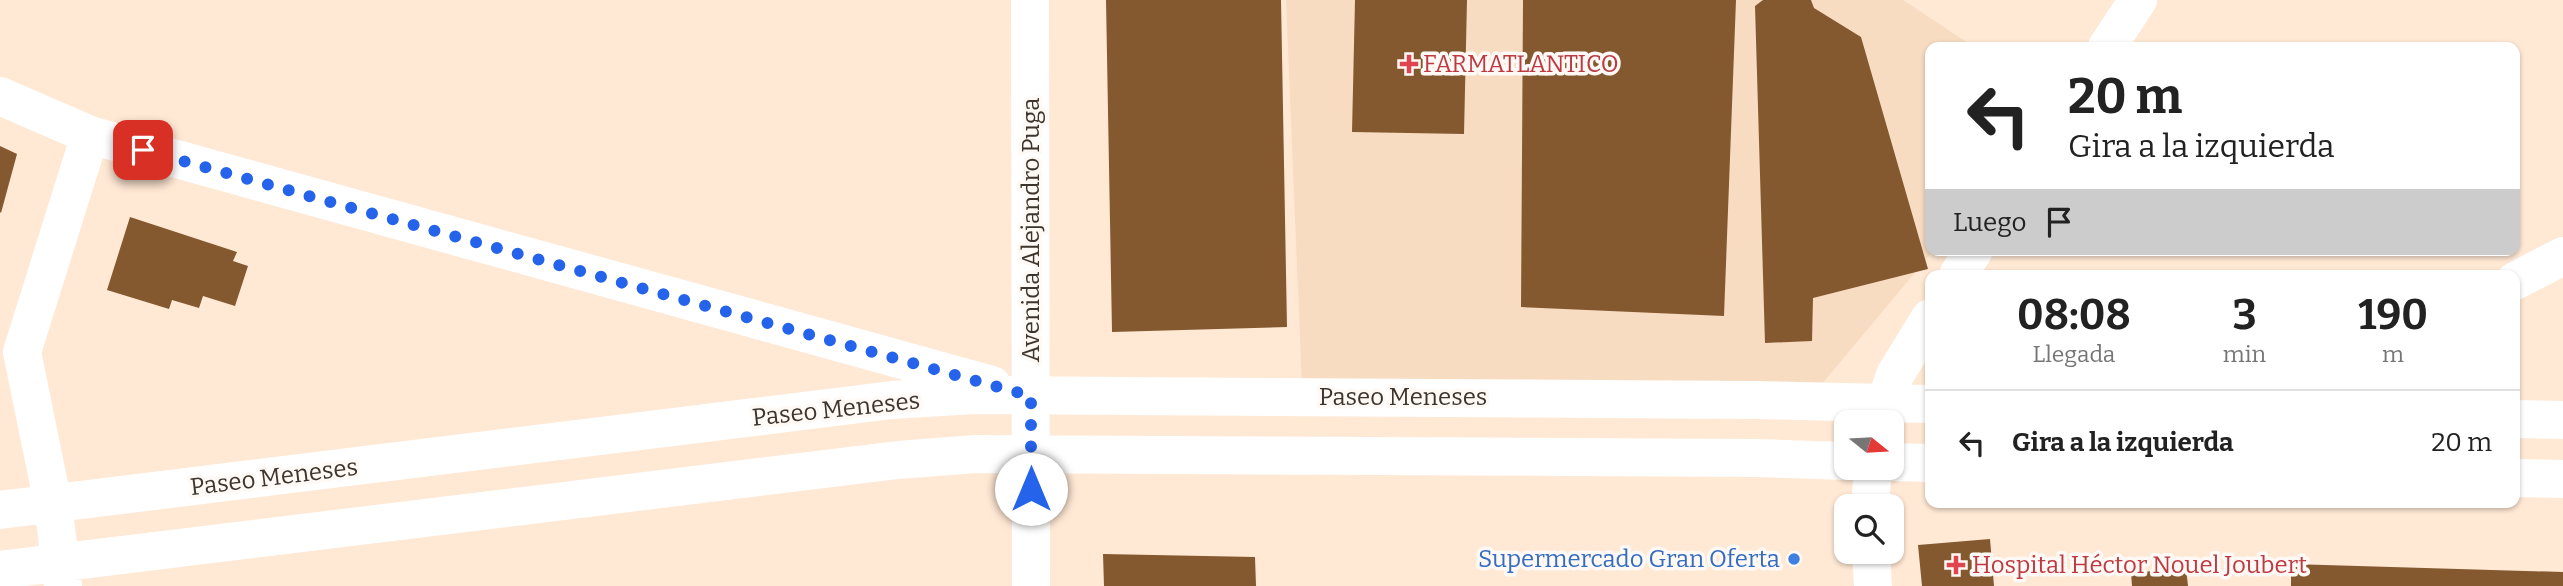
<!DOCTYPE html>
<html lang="es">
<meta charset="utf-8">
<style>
:root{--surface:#fff;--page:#f6f6f6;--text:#222;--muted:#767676;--line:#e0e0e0}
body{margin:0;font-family:Bitter,serif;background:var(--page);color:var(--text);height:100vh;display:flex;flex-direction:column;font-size:26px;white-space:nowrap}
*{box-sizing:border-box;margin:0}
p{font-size:23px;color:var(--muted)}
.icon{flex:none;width:38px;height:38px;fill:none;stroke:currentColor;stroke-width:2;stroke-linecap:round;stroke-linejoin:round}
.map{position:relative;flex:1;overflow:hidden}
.details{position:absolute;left:1925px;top:270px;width:595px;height:238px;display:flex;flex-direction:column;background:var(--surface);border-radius:14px;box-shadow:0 2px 5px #0004}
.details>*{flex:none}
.guide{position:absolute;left:1925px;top:42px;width:595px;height:214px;border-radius:14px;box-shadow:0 2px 5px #0004;background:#fff;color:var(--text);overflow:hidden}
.needle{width:46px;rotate:108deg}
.controls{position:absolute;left:1834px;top:410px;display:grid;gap:14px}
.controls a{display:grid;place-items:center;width:70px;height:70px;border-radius:14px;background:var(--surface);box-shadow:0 2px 5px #0004;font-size:35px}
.pin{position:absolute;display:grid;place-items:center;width:60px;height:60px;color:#fff;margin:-30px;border-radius:14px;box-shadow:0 4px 10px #0006}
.me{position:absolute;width:77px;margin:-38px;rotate:0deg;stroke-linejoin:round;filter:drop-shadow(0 0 5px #0008)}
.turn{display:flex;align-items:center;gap:24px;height:147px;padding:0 28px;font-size:32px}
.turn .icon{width:91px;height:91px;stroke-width:2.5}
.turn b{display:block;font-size:49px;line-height:60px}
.then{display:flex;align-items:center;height:66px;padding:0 28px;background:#0003;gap:14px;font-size:26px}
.eta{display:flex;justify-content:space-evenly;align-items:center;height:119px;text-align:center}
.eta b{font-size:42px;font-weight:700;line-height:49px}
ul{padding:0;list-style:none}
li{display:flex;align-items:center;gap:21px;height:105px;padding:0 28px;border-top:2px solid var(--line)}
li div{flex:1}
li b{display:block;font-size:26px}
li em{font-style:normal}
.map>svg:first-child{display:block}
.built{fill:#f8dcc2}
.building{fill:#84592f}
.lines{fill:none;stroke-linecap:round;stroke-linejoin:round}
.minor{stroke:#fff;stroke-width:38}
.route{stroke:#2563eb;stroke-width:12;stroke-dasharray:0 21.6}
.health-dot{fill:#e0444e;stroke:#fef9f5;stroke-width:2.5}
.shop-dot{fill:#3f7fe0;stroke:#fef9f5;stroke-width:2.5}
.labels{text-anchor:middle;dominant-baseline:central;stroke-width:7;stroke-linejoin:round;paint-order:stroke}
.health-label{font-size:24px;fill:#be3a42;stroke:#fef9f5;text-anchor:start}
.street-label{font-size:24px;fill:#3d342d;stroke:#fef9f5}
.shop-label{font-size:24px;fill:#366cbe;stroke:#fef9f5;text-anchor:end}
</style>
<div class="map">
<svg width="2563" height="586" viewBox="0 0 2563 586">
<rect width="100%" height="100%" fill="#ffe8d4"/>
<path class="built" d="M1286,0H1903L1974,47H1930V250H1934L1821,385L1302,386Z"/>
<path class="building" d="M1106,0H1281L1287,327L1112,332Z
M1355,0H1467L1464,134L1352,132Z
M1523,0H1736L1724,316L1521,307Z
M1763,0H1811L1814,8L1861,37L1928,269L1813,298L1812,341L1765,343L1755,6Z
M0,146L17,154L1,213L0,212Z
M130,217L237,252L233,261L248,266L235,306L203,296L199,308L172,300L169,309L107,290Z
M1990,539L1994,586H1922L1918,545Z
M1103,554L1255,557L1256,586H1104Z
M2291,564L2563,572V586H2291Z
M2186,568L2188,586H2132L2131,573Z"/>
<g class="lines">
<path class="minor" d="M1030,0L1031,586
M2107,47L2138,0
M0,96L90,135L992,385
M1958,275L1974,250
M2515,281L2563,256
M2515,419L2563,420
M1879,422L1895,375L1930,318
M1892,462L1930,463
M2515,478L2563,479
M1870,506L1873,467
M0,510L892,400L975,395L1755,400L1930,404
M1871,551L1873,586
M0,570L898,460L976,454L1754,458L1846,461
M63,586L53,504L22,352L90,135"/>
</g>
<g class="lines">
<path class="route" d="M143,150L1031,396V489"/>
</g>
<g class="health-dot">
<path d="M1405.5 53.5h7v7h7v7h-7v7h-7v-7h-7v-7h7z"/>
<path d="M1952.5 554.5h7v7h7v7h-7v7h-7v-7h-7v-7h7z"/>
</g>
<circle class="shop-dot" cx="1794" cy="559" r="7"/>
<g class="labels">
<g class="health-label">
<text x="1423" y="64">FARMATLANTICO</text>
<text x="1972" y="565">Hospital Héctor Nouel Joubert</text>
</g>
<g class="street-label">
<text transform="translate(1031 230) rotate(-90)">Avenida Alejandro Puga</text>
<text x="1403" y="397">Paseo Meneses</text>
<text transform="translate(836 409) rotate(-6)">Paseo Meneses</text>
<text transform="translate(274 477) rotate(-7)">Paseo Meneses</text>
</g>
<g class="shop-label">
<text x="1780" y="559">Supermercado Gran Oferta</text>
</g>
</g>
</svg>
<div class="controls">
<a><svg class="needle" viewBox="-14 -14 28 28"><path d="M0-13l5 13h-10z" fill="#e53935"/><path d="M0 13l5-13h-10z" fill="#767676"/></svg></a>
<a><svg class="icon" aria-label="search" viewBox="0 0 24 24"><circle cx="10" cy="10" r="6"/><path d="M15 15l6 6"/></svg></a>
</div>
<div class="pin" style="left:143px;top:150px;background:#d93025"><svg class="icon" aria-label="arrive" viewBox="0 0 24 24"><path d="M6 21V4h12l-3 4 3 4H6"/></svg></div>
<svg class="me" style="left:1031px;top:489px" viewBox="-20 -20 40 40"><circle r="19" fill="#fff"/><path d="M0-13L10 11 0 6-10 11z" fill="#2563eb"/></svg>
<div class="guide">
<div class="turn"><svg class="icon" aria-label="left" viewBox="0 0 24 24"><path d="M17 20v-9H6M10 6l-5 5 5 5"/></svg><div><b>20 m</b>Gira a la izquierda</div></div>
<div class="then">Luego<svg class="icon" aria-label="arrive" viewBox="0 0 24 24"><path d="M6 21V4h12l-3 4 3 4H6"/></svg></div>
</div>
<section class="details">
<div class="eta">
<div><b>08:08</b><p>Llegada</p></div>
<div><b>3</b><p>min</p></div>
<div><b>190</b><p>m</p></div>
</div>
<ul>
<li><svg class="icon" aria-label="left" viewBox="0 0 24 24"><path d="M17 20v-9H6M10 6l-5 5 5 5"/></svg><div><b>Gira a la izquierda</b></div><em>20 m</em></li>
</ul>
</section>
</div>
